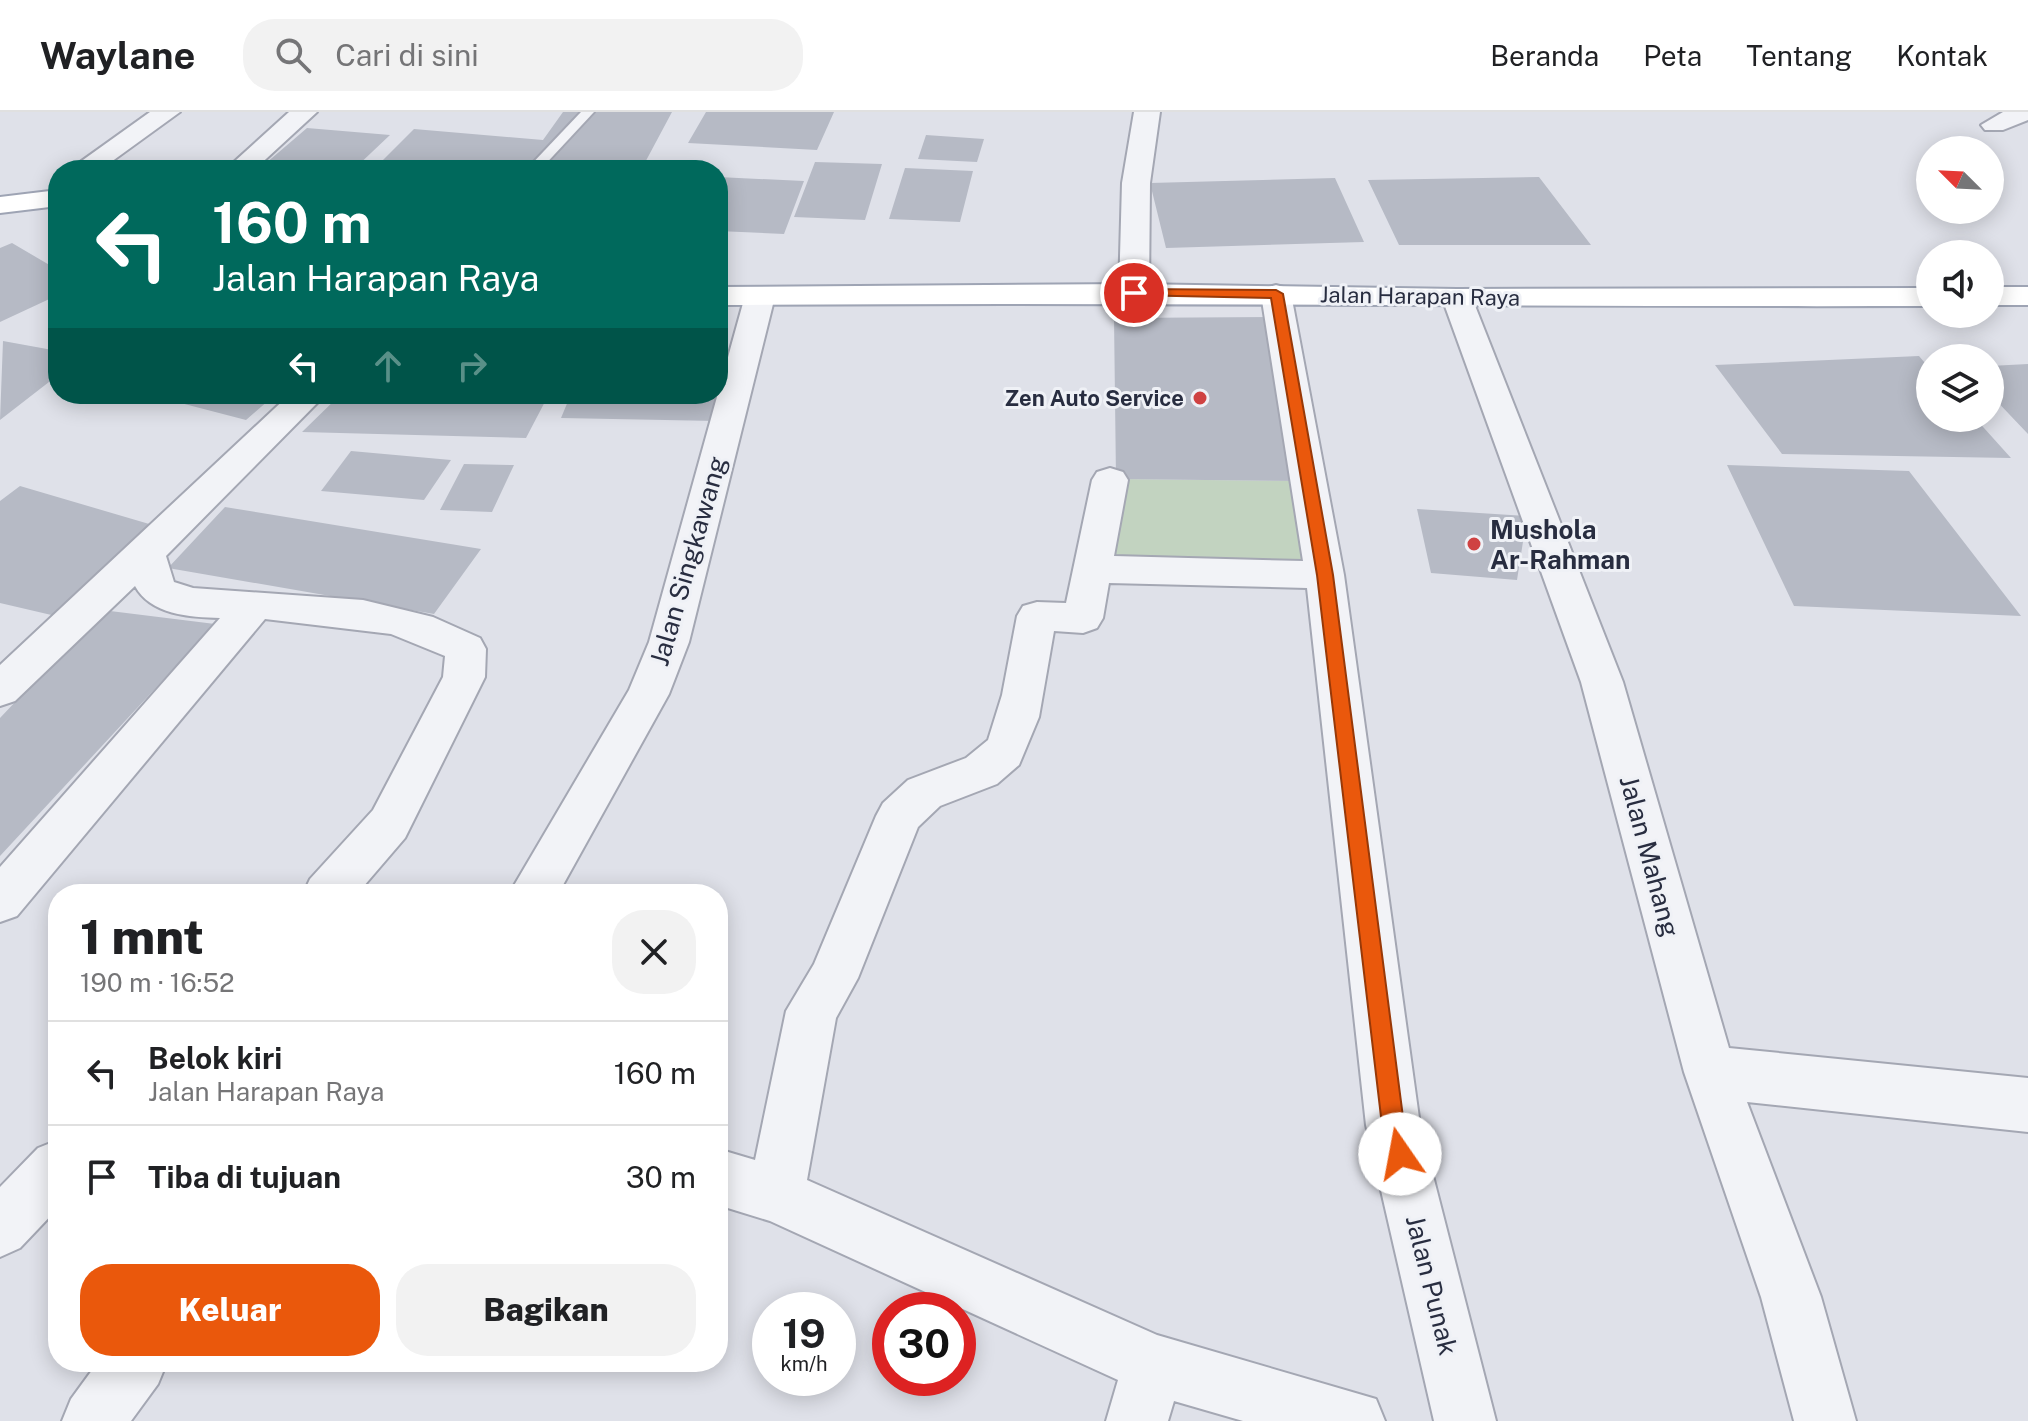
<!DOCTYPE html>
<html lang="id">
<meta charset="utf-8">
<style>
:root{--surface:#fff;--page:#f2f2f2;--text:#202124;--muted:#757577;--line:#e0e0e0;--accent:#ea580c}
body{margin:0;font-family:"Public Sans",sans-serif;background:var(--page);color:var(--text);height:100vh;display:flex;flex-direction:column;font-size:30px;white-space:nowrap}
*{box-sizing:border-box;margin:0}
p{font-size:26px;color:var(--muted)}
.icon{flex:none;width:44px;height:44px;fill:none;stroke:currentColor;stroke-width:2;stroke-linecap:round;stroke-linejoin:round}
.map{position:relative;flex:1;overflow:hidden}
.drawer{position:absolute;left:48px;top:772px;width:680px;height:488px;display:flex;flex-direction:column;background:var(--surface);border-radius:32px;box-shadow:0 4px 20px #0003}
.drawer>*{flex:none}
.hud{position:absolute;left:48px;top:48px;width:680px;height:244px;border-radius:32px;box-shadow:0 4px 20px #0003;background:#00695c;color:#fff;overflow:hidden}
.needle{width:52px;rotate:294deg}
.buttons{position:absolute;left:1916px;top:24px;display:grid;gap:16px}
.buttons a{display:grid;place-items:center;width:88px;height:88px;border-radius:50%;background:var(--surface);box-shadow:0 4px 20px #0003;font-size:40px}
.speed{position:absolute;left:752px;top:1180px;display:flex;gap:16px;font-size:40px;font-weight:700;text-align:center}
.speed>*{display:grid;place-content:center;width:104px;height:104px;border-radius:50%;background:var(--surface);box-shadow:0 4px 20px #0003;line-height:1}
.speed small{font-size:20px;font-weight:400}
.speed .limit{border:12px solid #d22;background:#fff;color:#111}
.pin{position:absolute;display:grid;place-items:center;width:68px;height:68px;color:#fff;margin:-34px;border:4px solid #fff;border-radius:50%;box-shadow:0 2px 8px #0007}
.me{position:absolute;width:88px;margin:-44px;rotate:348deg;stroke-linejoin:round;filter:drop-shadow(0 0 6px #0008)}
.turn{display:flex;align-items:center;gap:28px;height:168px;padding:0 32px;font-size:36px}
.turn .icon{width:104px;height:104px;stroke-width:2.5}
.turn b{display:block;font-size:56px;line-height:68px}
.lanes{display:flex;align-items:center;height:76px;padding:0 32px;background:#0003;justify-content:center;gap:40px;direction:ltr}
.lanes .off{opacity:.35}
.round{display:grid;place-items:center;flex:none;width:84px;height:84px;border-radius:32px;background:var(--page)}
.summary{display:flex;align-items:center;justify-content:space-between;height:136px;padding:0 32px}
h1{font-size:48px;font-weight:800;line-height:60px}
.action{display:flex;gap:16px;margin-top:auto;padding:16px 32px}
.action a{flex:1;height:92px;border-radius:32px;background:var(--accent);color:#fff;font-size:32px;font-weight:800;line-height:92px;text-align:center}
.action a+a{background:var(--page);color:var(--text)}
ul{padding:0;list-style:none}
li{display:flex;align-items:center;gap:24px;height:104px;padding:0 32px;border-top:2px solid var(--line)}
li div{flex:1}
li b{display:block;font-size:30px}
li em{font-style:normal}
header{display:flex;align-items:center;gap:48px;box-sizing:border-box;height:112px;padding:0 40px;background:var(--surface);border-bottom:2px solid var(--line)}
header strong{font-size:38px}
nav{display:flex;gap:44px;margin-inline-start:auto;font-size:28px}
.search{width:560px;height:72px;background:var(--page);display:flex;align-items:center;gap:20px;box-sizing:border-box;padding:0 28px;border-radius:32px;color:var(--muted);font-size:30px}
.map>svg:first-child{display:block}
.green{fill:#c2d3c0}
.building{fill:#b6bac5}
.lines{fill:none;stroke-linecap:round;stroke-linejoin:round}
.service-casing{stroke:#a4a7b3;stroke-width:4}
.minor-casing{stroke:#a4a7b3;stroke-width:4}
.primary-casing{stroke:#9ea4b4;stroke-width:4}
.service{fill:#f2f3f7;fill-rule:evenodd}
.minor{fill:#f2f3f7;fill-rule:evenodd}
.primary{fill:#fff;fill-rule:evenodd}
.route{fill:#ea580c;stroke:#983908;stroke-width:2}
.poi-dot{fill:#cf4242;stroke:#eff1f6;stroke-width:3}
.labels{text-anchor:middle;dominant-baseline:central;stroke-width:6;stroke-linejoin:round;paint-order:stroke}
.far-street-label{font-size:22px;fill:#282d40;stroke:#eff1f6}
.far-poi-label{font-size:22px;font-weight:bold;fill:#282d40;stroke:#eff1f6;text-anchor:end}
.poi-label{font-size:26px;font-weight:bold;fill:#282d40;stroke:#eff1f6;text-anchor:start}
.street-label{font-size:26px;fill:#282d40;stroke:#eff1f6}
</style>
<header>
<strong>Waylane</strong>
<div class="search"><svg class="icon" aria-label="search" viewBox="0 0 24 24"><circle cx="10" cy="10" r="6"/><path d="M15 15l6 6"/></svg>Cari di sini</div>
<nav><a>Beranda</a><a>Peta</a><a>Tentang</a><a>Kontak</a></nav>
</header>
<div class="map">
<svg width="2028" height="1309" viewBox="0 0 2028 1309">
<rect width="100%" height="100%" fill="#dfe1e9"/>
<path class="green" d="M1116,367L1299,369L1310,450L1113,444Z"/>
<path class="building" d="M563,0H672L641,58H373L414,17L543,28Z
M706,0H834L817,38L688,31Z
M307,16L390,23L353,58H258Z
M926,23L984,27L977,50L918,47Z
M815,50L882,52L865,108L794,105Z
M905,56L973,59L960,110L889,107Z
M718,65L804,69L784,122L718,119Z
M1539,65L1591,133H1399L1368,68Z
M1335,66L1364,130L1166,136L1150,71Z
M12,131L58,158V183L0,210V136Z
M1273,205L1299,369L1116,367L1114,206Z
M3,229L58,239V263L0,308Z
M718,240H738L717,309L561,306L571,282H718Z
M1919,244L1930,257V306H1975L2011,346L1782,342L1715,253Z
M2028,252V322L1990,282V254Z
M146,282H276L246,308Z
M341,282H549L526,326L302,320Z
M351,339L451,348L424,388L321,379Z
M464,352L514,353L492,400L440,398Z
M1727,353L1909,359L2021,504L1794,494Z
M20,374L156,414L60,505L0,491V389Z
M225,395L481,437L434,502L168,456Z
M1417,397L1527,404L1517,468L1431,461Z
M102,498L215,512L0,744V606Z"/>
<g class="lines">
<defs>
<path id="service" d="M581,0H594L540,58H526Z"/>
<path id="minor" d="M150,0H180L100,58H69Z
M289,0H317L254,58H225Z
M1134,0H1160L1150,71L1149,181L1145,187H1123L1119,181L1122,71Z
M2003,0H2028V8L2003,18H1985L1981,13Z
M1276,173L1287,176L1291,182L1344,463L1420,1013L1496,1309H1434L1366,1013L1307,476L1109,471L1103,506L1097,516L1083,521L1054,519L1039,605L1019,653L997,672L940,694L918,715L858,866L836,906L807,1068L1157,1223L1376,1287L1385,1309H1243L1174,1289L1168,1309H1106L1118,1268L770,1109L718,1093V1037L755,1048L786,899L814,852L876,704L883,691L908,668L966,646L988,628L1002,583L1017,504L1023,494L1037,490L1066,491L1092,368L1097,360L1110,356L1123,360L1128,368L1114,444L1303,449L1261,182L1265,176Z
M760,175L771,178L775,184L689,530L669,582L558,782H509L629,578L649,530L745,184L749,178Z
M1457,177L1468,180L1472,186L1623,570L1729,936L2028,966V1020L1747,990L1821,1185L1856,1309H1794L1761,1185L1684,960L1581,570L1442,186L1446,180Z
M290,282H326L166,444L174,470L193,476L363,488L433,505L480,526L486,537L485,565L405,726L357,782H303L310,767L373,698L443,565L445,544L391,522L265,507L17,804L0,810V755L220,506C189,505 151,503 135,474L15,589L0,594V553Z
M58,1028V1096L20,1136L0,1145V1075L38,1036Z
M98,1250H167L158,1272L131,1309H62L71,1287Z"/>
<path id="primary" d="M58,78V94L0,101V85Z
M1134,172L1457,177L1930,176V194C1526,195 1122,190 718,193V175Z
M1990,175H2028V193H1990Z"/>
</defs>
<use href="#service" class="service-casing"/>
<use href="#minor" class="minor-casing"/>
<use href="#primary" class="primary-casing"/>
<use href="#service" class="service"/>
<use href="#minor" class="minor"/>
<use href="#primary" class="primary"/>
</g>
<path class="route" d="M1134,177L1276,178L1283,182L1333,463L1404,1013L1412,1042L1408,1050L1400,1054L1392,1050L1382,1013L1317,463L1271,186L1130,183V178Z"/>
<g class="poi-dot">
<circle cx="1200" cy="286" r="8"/>
<circle cx="1474" cy="432" r="8"/>
</g>
<g class="labels">
<g class="far-street-label">
<text transform="translate(1420 184) rotate(1)">Jalan Harapan Raya</text>
</g>
<g class="far-poi-label">
<text x="1184" y="286">Zen Auto Service</text>
</g>
<g class="poi-label">
<text x="1490" y="417">Mushola<tspan x="1490" dy="30">Ar-Rahman</tspan></text>
</g>
<g class="street-label">
<text transform="translate(688 449) rotate(-74)">Jalan Singkawang</text>
<text transform="translate(1650 744) rotate(75)">Jalan Mahang</text>
<text transform="translate(1432 1173) rotate(76)">Jalan Punak</text>
</g>
</g>
</svg>
<div class="buttons">
<a><svg class="needle" viewBox="-14 -14 28 28"><path d="M0-13l5 13h-10z" fill="#e53935"/><path d="M0 13l5-13h-10z" fill="#757577"/></svg></a>
<a><svg class="icon" aria-label="sound" viewBox="0 0 24 24"><path d="M4 9h4l5-4v14l-5-4H4zM17 9q2 3 0 6"/></svg></a>
<a><svg class="icon" aria-label="layers" viewBox="0 0 24 24"><path d="M12 4l9 5-9 5-9-5zM3 14l9 5 9-5"/></svg></a>
</div>
<div class="speed"><div>19<small>km/h</small></div><div class="limit">30</div></div>
<div class="pin" style="left:1134px;top:181px;background:#d93025"><svg class="icon" aria-label="arrive" viewBox="0 0 24 24"><path d="M6 21V4h12l-3 4 3 4H6"/></svg></div>
<svg class="me" style="left:1400px;top:1042px" viewBox="-20 -20 40 40"><circle r="19" fill="#fff"/><path d="M0-13L10 11 0 6-10 11z" fill="#ea580c"/></svg>
<div class="hud">
<div class="turn"><svg class="icon" aria-label="left" viewBox="0 0 24 24"><path d="M17 20v-9H6M10 6l-5 5 5 5"/></svg><div><b>160 m</b>Jalan Harapan Raya</div></div>
<div class="lanes"><svg class="icon" aria-label="left" viewBox="0 0 24 24"><path d="M17 20v-9H6M10 6l-5 5 5 5"/></svg><svg class="icon off" aria-label="ahead" viewBox="0 0 24 24"><path d="M12 20V5M6 11l6-6 6 6"/></svg><svg class="icon off" aria-label="right" viewBox="0 0 24 24"><path d="M7 20v-9h11M14 6l5 5-5 5"/></svg></div>
</div>
<section class="drawer">
<div class="summary"><div><h1>1 mnt</h1><p>190 m · 16:52</p></div><a class="round"><svg class="icon" aria-label="close" viewBox="0 0 24 24"><path d="M6 6l12 12M18 6L6 18"/></svg></a></div>
<ul>
<li><svg class="icon" aria-label="left" viewBox="0 0 24 24"><path d="M17 20v-9H6M10 6l-5 5 5 5"/></svg><div><b>Belok kiri</b><p>Jalan Harapan Raya</p></div><em>160 m</em></li>
<li><svg class="icon" aria-label="arrive" viewBox="0 0 24 24"><path d="M6 21V4h12l-3 4 3 4H6"/></svg><div><b>Tiba di tujuan</b></div><em>30 m</em></li>
</ul>
<div class="action"><a>Keluar</a><a>Bagikan</a></div>
</section>
</div>
